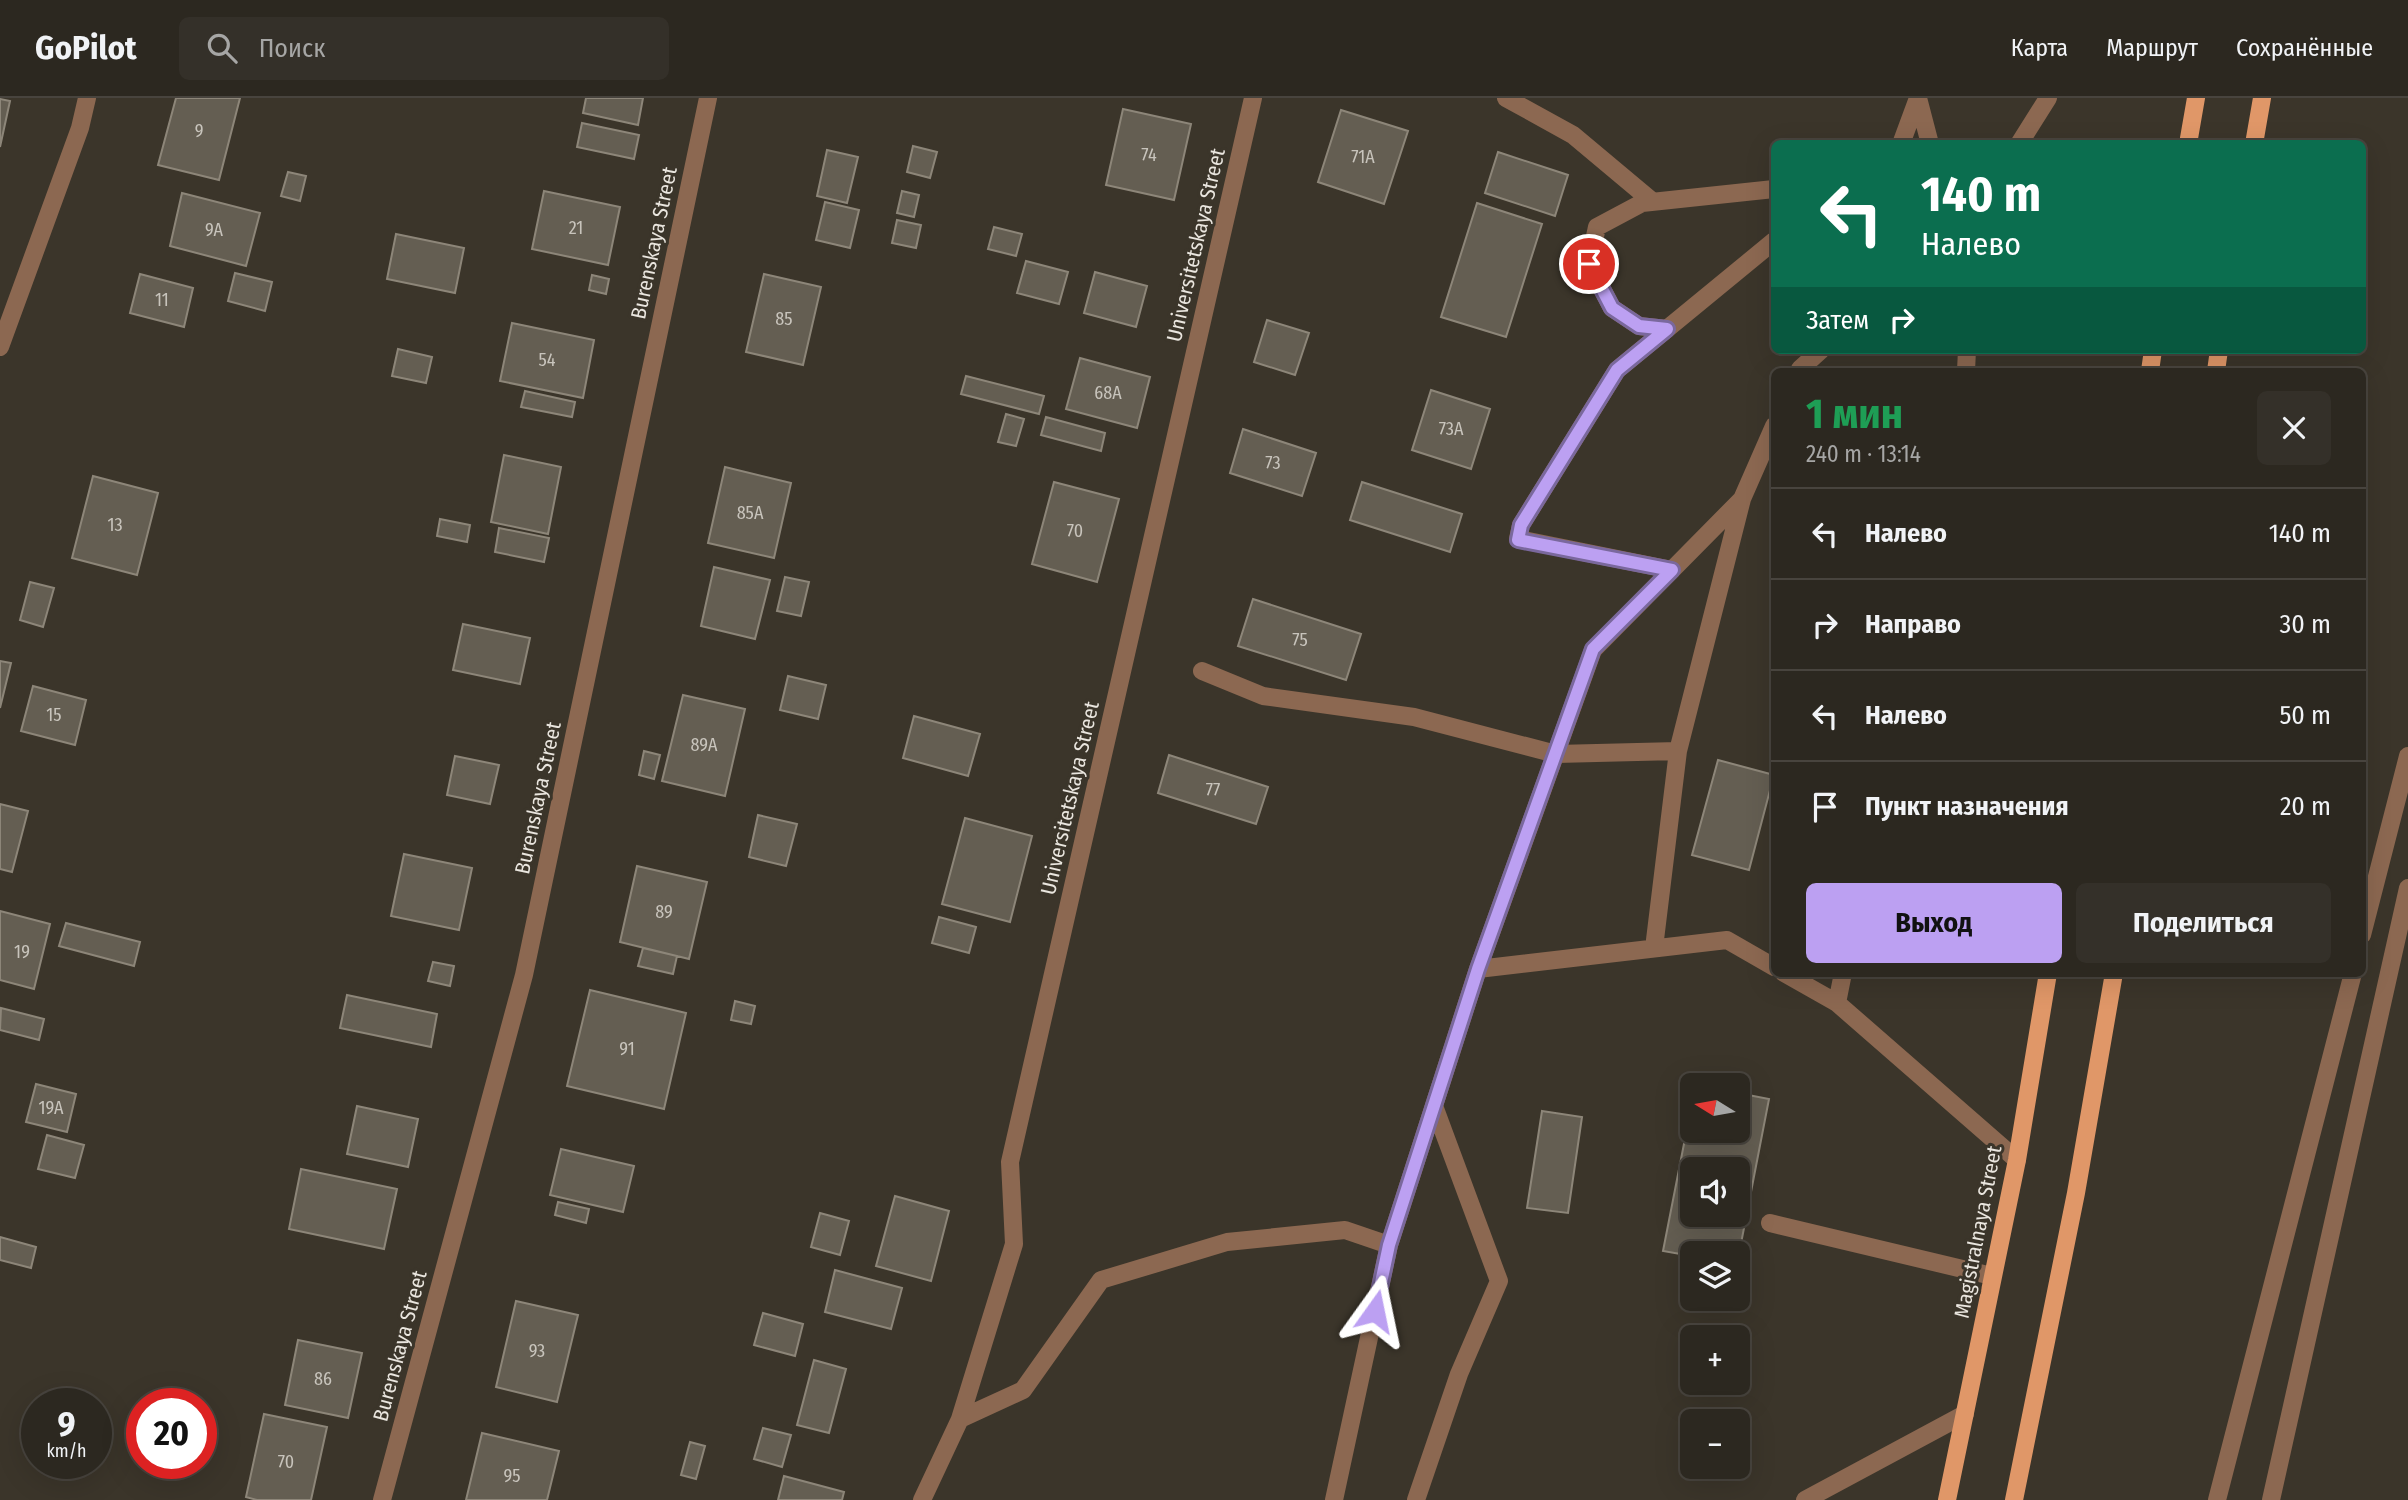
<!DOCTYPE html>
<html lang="ru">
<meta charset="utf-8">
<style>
:root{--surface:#2c2820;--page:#343029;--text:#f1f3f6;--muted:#a6a6a5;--line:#48443e;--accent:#bca0f2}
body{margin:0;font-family:"Fira Sans Condensed",sans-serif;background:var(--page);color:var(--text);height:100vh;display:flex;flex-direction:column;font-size:26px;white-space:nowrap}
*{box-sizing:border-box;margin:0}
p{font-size:23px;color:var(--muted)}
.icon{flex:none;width:38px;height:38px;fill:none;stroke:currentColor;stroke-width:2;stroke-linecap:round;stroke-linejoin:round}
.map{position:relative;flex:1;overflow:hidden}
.side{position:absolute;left:1771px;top:270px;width:595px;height:609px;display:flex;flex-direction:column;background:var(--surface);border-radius:10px;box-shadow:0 7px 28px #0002,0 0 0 2px var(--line)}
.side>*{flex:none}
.banner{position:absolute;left:1771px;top:42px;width:595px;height:214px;border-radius:10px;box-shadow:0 7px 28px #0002,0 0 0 2px var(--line);background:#0b6e4f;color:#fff;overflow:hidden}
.needle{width:46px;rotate:281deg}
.controls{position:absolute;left:1680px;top:975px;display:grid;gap:14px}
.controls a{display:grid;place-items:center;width:70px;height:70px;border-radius:10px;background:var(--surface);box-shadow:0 7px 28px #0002,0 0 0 2px var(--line);font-size:35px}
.speed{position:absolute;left:21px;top:1290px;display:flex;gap:14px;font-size:35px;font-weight:700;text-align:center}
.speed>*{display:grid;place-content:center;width:91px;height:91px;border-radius:50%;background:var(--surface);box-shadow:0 7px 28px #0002,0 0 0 2px var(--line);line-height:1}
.speed small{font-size:18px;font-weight:400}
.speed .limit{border:10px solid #d22;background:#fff;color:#111}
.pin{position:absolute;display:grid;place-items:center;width:60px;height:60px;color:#fff;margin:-30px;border:4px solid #fff;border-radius:50%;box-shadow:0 2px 7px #0007}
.me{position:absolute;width:77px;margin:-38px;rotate:12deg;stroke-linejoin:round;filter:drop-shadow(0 0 5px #0008)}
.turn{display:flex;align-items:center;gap:24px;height:147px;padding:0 35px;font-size:32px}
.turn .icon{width:91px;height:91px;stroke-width:2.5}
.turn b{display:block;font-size:49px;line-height:60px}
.then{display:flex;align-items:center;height:66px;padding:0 35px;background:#0003;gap:14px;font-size:26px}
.round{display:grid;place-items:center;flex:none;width:74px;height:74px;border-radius:10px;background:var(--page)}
.summary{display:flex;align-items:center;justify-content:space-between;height:119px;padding:0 35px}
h1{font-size:42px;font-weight:700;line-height:52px;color:#1e9e55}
.primary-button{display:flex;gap:14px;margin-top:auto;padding:14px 35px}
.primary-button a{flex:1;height:80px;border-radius:10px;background:var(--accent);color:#111;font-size:28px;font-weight:700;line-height:80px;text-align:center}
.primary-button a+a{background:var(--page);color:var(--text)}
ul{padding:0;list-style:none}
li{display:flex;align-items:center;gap:21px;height:91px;padding:0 35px;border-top:2px solid var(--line)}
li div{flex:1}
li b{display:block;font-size:26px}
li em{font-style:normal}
header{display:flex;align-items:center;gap:42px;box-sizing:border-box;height:98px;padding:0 35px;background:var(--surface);border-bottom:2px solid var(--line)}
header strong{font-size:33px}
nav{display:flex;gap:38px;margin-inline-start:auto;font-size:24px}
.search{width:490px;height:63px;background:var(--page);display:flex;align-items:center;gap:18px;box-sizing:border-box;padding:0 24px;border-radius:10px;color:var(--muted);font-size:26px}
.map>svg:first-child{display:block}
.building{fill:#645e52;stroke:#8d8679;stroke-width:2;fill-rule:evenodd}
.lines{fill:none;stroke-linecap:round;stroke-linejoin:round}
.minor{stroke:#8c6851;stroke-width:18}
.major{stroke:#e09768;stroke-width:18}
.route-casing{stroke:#7a689d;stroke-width:18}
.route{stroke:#bca0f2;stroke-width:12}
.labels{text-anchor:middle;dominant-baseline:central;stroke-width:6;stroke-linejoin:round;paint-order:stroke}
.number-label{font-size:18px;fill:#c8c4bc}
.street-label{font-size:21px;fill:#eae6df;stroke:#3b352a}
</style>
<header>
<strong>GoPilot</strong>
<div class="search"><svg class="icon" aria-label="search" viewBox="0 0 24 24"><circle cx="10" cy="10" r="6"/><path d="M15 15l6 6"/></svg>Поиск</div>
<nav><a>Карта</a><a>Маршрут</a><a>Сохранённые</a></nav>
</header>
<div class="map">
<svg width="2408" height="1402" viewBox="0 0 2408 1402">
<rect width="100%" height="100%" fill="#3b352a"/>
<path class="building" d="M176,0H240L219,82L158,67Z
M586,0H643L638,27L583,15Z
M0,1L10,3L0,49Z
M1123,11L1191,26L1174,102L1106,87Z
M1341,12L1408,33L1384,106L1318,84Z
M582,25L639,37L634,61L577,49Z
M913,48L937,54L930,80L907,74Z
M827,52L858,59L847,105L817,98Z
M1498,54L1568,77L1555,118L1485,95Z
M288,74L306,78L300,103L281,98Z
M544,93L620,109L608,167L532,151Z
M902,93L919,97L914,119L897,115Z
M182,95L260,115L246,168L170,148Z
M825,104L859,112L850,150L816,142Z
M1477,105L1542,126L1506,239L1441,219Z
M897,122L921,127L916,150L892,145Z
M994,129L1022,136L1016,158L988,151Z
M396,136L464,150L455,195L387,181Z
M1026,163L1068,174L1059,206L1017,195Z
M1095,174L1147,188L1136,229L1084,215Z
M235,175L272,184L265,213L228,203Z
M140,176L193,190L184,229L130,215Z
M764,176L821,189L803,267L746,254Z
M592,177L609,181L606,196L589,192Z
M1267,222L1309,235L1295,277L1254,264Z
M512,225L594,242L583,300L500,283Z
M398,251L432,259L426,285L392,278Z
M1080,260L1150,279L1137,330L1066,311Z
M966,278L1044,298L1039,316L961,296Z
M1431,292L1490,311L1471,371L1412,352Z
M525,293L575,304L572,319L521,309Z
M1006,316L1024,321L1016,348L998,344Z
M1046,319L1105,335L1101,353L1041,337Z
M1243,331L1316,355L1302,398L1230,375Z
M504,357L561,369L548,436L491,424Z
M725,369L791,385L774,460L708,445Z
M93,378L158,395L137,477L72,460Z
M1054,384L1119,401L1097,484L1032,466Z
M1362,384L1462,416L1450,454L1350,422Z
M440,421L470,427L467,444L437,438Z
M499,430L549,440L544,464L495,454Z
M714,469L770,482L755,541L701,528Z
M785,479L809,484L801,518L777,513Z
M30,484L54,490L43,529L20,522Z
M1253,501L1361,536L1346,582L1238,548Z
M463,526L530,540L520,586L453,572Z
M0,563L11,565L0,610Z
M788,578L826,587L818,621L780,612Z
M33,588L86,602L75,647L21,633Z
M683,597L745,611L725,698L662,683Z
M914,618L980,636L968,678L903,660Z
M644,653L660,657L654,681L639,677Z
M1169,657L1268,689L1256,726L1158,695Z
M455,658L499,667L490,706L447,697Z
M1718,662L1774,677L1749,772L1692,757Z
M0,706L28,713L12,774L0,771Z
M758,717L797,726L786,768L749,759Z
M965,720L1032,738L1010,824L942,806Z
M404,756L472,770L459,832L391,818Z
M637,768L707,784L689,861L620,844Z
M0,813L50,826L34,891L0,882Z
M939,819L976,829L969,855L932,845Z
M66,825L140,844L134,868L59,848Z
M643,850L677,858L673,876L638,868Z
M433,864L454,868L450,888L428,883Z
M590,892L686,915L664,1011L567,988Z
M347,897L437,916L431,949L340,930Z
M735,903L755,908L751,926L731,922Z
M1,910L44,921L39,942L0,932Z
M36,986L76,996L67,1034L26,1024Z
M1738,995L1769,1001L1738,1161V1155H1692V1158L1663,1153L1692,1005V1032H1738ZM1692,1071H1738V1116H1692Z
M357,1008L418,1021L408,1069L347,1056Z
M1542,1013L1582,1019L1568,1115L1527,1110Z
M47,1037L84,1047L75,1080L38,1071Z
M561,1051L634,1068L623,1114L550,1097Z
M301,1071L397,1091L384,1151L289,1131Z
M895,1098L949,1113L931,1183L876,1168Z
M558,1104L589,1111L586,1125L555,1117Z
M820,1115L849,1123L840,1157L811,1149Z
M0,1139L36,1149L31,1170L0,1162Z
M835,1172L902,1190L891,1231L825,1214Z
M516,1203L578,1217L557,1304L496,1289Z
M763,1215L803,1226L795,1258L754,1247Z
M298,1242L362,1255L348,1320L285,1307Z
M814,1262L846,1271L829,1335L797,1327Z
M264,1316L327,1329L311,1402H257L246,1399Z
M763,1330L791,1337L782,1369L754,1361Z
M482,1335L559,1353L547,1402H466Z
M690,1344L705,1348L696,1381L681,1377Z
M784,1378L844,1394L842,1402H778Z"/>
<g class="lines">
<path class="minor" d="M1506,0L1573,37L1653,104
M1918,0L1930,46
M1901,46L1918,0
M2019,46L2048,0
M1667,231L1639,228L1612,210L1589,166L1597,129L1642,105L1774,91
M0,249L80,30L87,0
M1800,271L1821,252
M1966,273L1967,252
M1672,472L1518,441L1521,427L1617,272L1774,143
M1202,573L1263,598L1414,619L1556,656L1678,653
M2362,837L2408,658
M1654,850L1678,653L1742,401
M1478,871L1593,552L1742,401L1774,328
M1784,875L1837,905
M1843,875L1837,905L2017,1062
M1770,1125L1992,1178
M960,1321L1023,1292L1101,1182L1227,1144L1345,1132L1389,1147
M382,1402L524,877L708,0
M922,1402L960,1321L1014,1146L1010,1064L1253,0
M1334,1402L1389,1147L1478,871L1727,842L1774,869
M1416,1402L1459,1276L1499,1183L1434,1008
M1805,1402L1965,1316
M2217,1402L2353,875
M2271,1402L2408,790"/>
<path class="major" d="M2188,46L2196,0
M2254,46L2262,0
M2150,273L2153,252
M2216,273L2219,252
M1947,1402L2017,1062L2048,875
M2014,1402L2076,1095L2114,875"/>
</g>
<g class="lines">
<defs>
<path id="route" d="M1375,1213L1389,1147L1478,871L1593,551L1672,472L1518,442L1521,427L1617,272L1667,231L1639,228L1612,210L1589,166"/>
</defs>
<use href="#route" class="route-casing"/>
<use href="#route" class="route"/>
</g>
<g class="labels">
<g class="number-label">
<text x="199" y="33">9</text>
<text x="1149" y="57">74</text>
<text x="1363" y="59">71А</text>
<text x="576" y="130">21</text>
<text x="214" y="132">9А</text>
<text x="162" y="202">11</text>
<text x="784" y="221">85</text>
<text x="547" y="262">54</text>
<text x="1108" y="295">68А</text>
<text x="1451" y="331">73А</text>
<text x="1273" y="365">73</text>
<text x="750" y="415">85А</text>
<text x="115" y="427">13</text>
<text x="1075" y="433">70</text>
<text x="1300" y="542">75</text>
<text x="54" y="617">15</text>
<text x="704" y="647">89А</text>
<text x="1213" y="692">77</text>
<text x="664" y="814">89</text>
<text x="22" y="854">19</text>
<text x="627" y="951">91</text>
<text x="51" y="1010">19А</text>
<text x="537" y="1253">93</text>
<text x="323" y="1281">86</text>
<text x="286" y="1364">70</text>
<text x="512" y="1378">95</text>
</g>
<g class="street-label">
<text transform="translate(654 145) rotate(-78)">Burenskaya Street</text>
<text transform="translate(1196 147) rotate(-77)">Universitetskaya Street</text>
<text transform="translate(538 700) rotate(-78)">Burenskaya Street</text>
<text transform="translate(1070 700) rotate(-77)">Universitetskaya Street</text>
<text transform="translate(1978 1134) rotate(-79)">Magistralnaya Street</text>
<text transform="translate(400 1248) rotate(-75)">Burenskaya Street</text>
</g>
</g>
</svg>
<div class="controls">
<a><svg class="needle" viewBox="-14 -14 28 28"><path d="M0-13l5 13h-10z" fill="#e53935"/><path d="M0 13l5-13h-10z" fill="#a6a6a5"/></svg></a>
<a><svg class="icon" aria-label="sound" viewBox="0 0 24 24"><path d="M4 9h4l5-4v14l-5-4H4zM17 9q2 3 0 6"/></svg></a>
<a><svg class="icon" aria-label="layers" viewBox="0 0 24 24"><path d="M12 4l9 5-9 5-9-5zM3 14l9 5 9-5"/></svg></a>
<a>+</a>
<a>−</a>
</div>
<div class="speed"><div>9<small>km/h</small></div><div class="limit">20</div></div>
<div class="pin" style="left:1589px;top:166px;background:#d93025"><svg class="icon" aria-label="arrive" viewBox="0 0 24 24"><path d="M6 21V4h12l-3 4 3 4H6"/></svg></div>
<svg class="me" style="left:1375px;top:1213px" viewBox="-20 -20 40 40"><path d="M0-17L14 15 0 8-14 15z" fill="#bca0f2" stroke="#fff" stroke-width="4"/></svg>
<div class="banner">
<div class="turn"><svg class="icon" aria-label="left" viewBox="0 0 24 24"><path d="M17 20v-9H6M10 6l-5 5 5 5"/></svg><div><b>140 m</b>Налево</div></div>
<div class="then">Затем<svg class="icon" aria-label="right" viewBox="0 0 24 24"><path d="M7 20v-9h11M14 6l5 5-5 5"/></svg></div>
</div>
<section class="side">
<div class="summary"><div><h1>1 мин</h1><p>240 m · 13:14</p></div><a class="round"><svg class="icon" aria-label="close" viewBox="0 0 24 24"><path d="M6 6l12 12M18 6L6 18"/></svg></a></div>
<ul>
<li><svg class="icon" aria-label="left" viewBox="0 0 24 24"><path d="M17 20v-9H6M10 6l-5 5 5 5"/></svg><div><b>Налево</b></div><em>140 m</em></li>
<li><svg class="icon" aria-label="right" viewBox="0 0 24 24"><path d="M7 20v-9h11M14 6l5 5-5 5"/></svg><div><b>Направо</b></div><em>30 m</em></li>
<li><svg class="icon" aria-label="left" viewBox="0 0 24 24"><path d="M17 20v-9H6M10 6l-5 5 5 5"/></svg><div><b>Налево</b></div><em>50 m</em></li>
<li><svg class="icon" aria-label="arrive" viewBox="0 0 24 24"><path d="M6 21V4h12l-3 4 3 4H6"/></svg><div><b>Пункт назначения</b></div><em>20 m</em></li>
</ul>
<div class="primary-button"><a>Выход</a><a>Поделиться</a></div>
</section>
</div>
